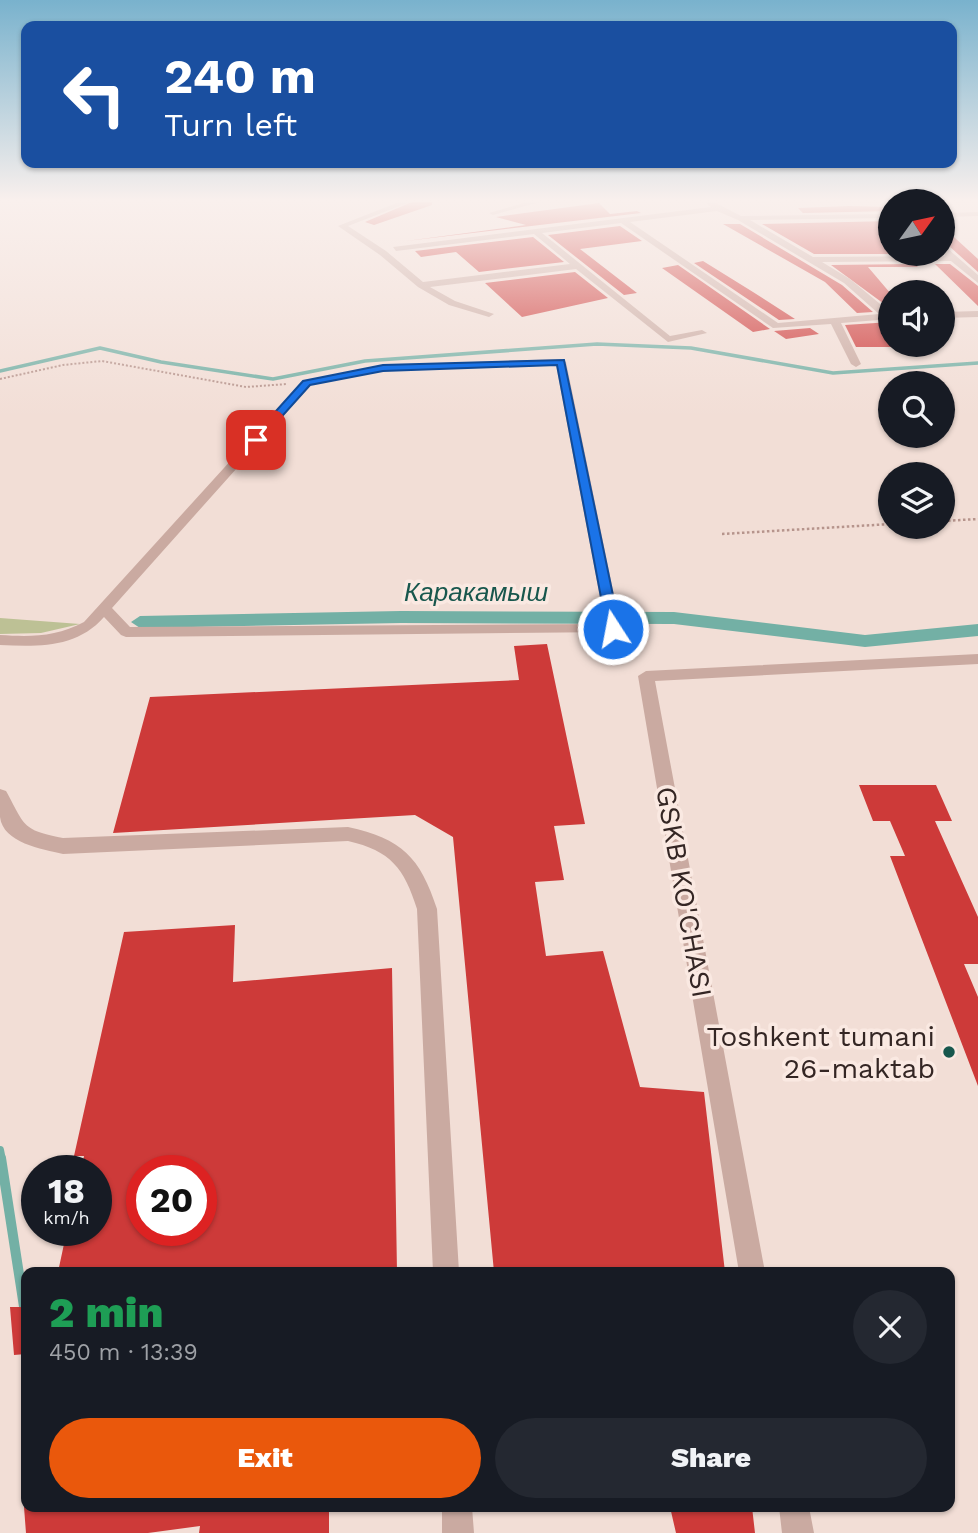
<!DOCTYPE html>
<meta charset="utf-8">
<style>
:root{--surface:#171b24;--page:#242831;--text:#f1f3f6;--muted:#9ea1a6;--accent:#ea580c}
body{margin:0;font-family:"Work Sans",sans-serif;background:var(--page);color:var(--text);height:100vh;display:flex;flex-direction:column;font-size:26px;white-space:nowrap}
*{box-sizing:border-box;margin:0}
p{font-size:23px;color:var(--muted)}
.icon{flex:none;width:38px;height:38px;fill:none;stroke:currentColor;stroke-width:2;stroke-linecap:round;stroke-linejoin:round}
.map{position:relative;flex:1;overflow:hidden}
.panel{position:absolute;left:21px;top:1267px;width:934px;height:245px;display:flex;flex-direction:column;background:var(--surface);border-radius:14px;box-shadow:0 2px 5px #0004}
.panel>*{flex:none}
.top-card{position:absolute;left:21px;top:21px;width:936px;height:147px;border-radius:14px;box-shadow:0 2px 5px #0004;background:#1a4fa0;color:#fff;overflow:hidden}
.needle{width:46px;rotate:57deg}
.fabs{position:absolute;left:878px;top:189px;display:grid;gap:14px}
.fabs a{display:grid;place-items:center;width:77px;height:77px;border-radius:50%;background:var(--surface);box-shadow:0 2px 5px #0004;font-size:35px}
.speed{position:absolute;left:21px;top:1155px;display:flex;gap:14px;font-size:35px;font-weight:700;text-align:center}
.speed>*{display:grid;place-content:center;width:91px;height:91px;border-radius:50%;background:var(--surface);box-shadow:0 2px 5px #0004;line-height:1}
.speed small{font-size:18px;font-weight:400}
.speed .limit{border:10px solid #d22;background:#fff;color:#111}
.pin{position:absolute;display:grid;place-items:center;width:60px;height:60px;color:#fff;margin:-30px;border-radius:14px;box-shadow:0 4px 10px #0006}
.me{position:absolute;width:77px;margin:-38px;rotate:349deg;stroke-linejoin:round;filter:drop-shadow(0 0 5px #0008)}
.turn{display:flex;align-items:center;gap:24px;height:147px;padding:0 28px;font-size:32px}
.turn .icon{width:91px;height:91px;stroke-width:2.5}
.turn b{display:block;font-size:49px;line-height:60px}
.round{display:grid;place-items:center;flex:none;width:74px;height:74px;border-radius:37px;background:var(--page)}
.overview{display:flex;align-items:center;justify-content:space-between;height:119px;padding:0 28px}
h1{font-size:42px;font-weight:800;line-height:52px;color:#1e9e55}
.button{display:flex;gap:14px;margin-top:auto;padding:14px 28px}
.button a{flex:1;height:80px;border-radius:42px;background:var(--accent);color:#fff;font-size:28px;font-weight:800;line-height:80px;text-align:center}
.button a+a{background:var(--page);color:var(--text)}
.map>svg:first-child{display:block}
.green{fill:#bdc195}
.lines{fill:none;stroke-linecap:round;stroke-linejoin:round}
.stream-far2{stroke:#73b0a5;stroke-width:3.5}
.stream-far1{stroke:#73b0a5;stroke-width:8}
.stream{stroke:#73b0a5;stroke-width:10}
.canal{fill:#73b0a5;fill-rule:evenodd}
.building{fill:#cd3a39;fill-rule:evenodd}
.path-far1{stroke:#b6948c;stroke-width:2;stroke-dasharray:2 2;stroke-linecap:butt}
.path{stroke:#b6948c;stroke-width:2.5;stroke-dasharray:2.5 2.5;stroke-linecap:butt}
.minor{fill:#caaaa1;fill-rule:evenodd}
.route{fill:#1a73e8;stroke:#114b97;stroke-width:2}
.poi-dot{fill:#18574d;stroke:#fae9e2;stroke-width:2.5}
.labels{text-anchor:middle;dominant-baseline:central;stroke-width:7;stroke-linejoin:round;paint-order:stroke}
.water-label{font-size:26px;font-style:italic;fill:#18574d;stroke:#fae9e2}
.near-street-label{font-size:28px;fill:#342624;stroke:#fae9e2}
.near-poi-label{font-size:28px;fill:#342624;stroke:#fae9e2;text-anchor:end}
</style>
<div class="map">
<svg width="978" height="1533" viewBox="0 0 978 1533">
<rect width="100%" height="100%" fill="#f2ded6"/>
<path class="green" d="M0,618L80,624L41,633L0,634Z"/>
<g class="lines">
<path class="stream-far2" d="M0,371L100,348L161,362L273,379L365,361L597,344L691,348L833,373L978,363"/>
<path class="stream-far1" d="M0,1150L2,1160"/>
<path class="stream" d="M1,1158L25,1313"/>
<path class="canal" d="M401,611L674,612L865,635L978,624V636L865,647L674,624L401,623L140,628L131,622L140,616Z"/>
</g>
<path class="building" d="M412,202H432V205L374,225L365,222Z
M599,203L610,214L637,211L641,213L406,241L526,225L496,217Z
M849,206L891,207V211L803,213L798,208Z
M891,221V254H895H814L762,224Z
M723,224H740L842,285L873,312L857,313L825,282Z
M620,226L642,241L580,249L637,293L624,295L548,235Z
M943,227L978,259V272L949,246L943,245Z
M533,237L564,262L479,272L456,252L421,257L415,251Z
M703,261L753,292L795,319L779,320L694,263Z
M915,264L918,267H868L891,294V309L831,265Z
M935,264H950L978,286V306Z
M678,265L770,329L753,332L662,268Z
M575,272L608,298L522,317L485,283Z
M891,322V347H856L845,325Z
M810,328L819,334L786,339L774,331Z
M547,644L585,824L554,826L564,880L535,882L546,956L603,951L640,1087L704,1092L725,1272H494L453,837L415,815L113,833L150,697L519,680L514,646Z
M859,785H936L952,821H935L978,917V964H964L978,997V1086L890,856H905L890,821H873Z
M235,925L233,982L392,968L397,1272H58L67,1230H96V1171H81L84,1156H74L124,932ZM142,1171H201V1230H142Z
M10,1307H26V1354L14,1355Z
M24,1507H204V1510L329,1507V1533H199L200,1526L148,1533H26Z
M670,1507H752L755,1533H676Z"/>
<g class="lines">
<path class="path-far1" d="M0,379L63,365L102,361L246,387L287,384"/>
<path class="path" d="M943,521L978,519
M722,534L891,524"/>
<path class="minor" d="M399,202H410L348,226L386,251L423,282L570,264L534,234L396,251L393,247L711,207L705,202H714L741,216L891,214V218L750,220L813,257L945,256L943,248H947L978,275V283L951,261L822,262L850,279L891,313V319L841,323L861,364L856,367L851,364L831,324L773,328L621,223L542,233L670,336L702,330L707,333L668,342L576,269L430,287L455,301L494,314L489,317L449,305L418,287L380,255L338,226ZM717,211L738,220L844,283L879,314L778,323L630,222Z
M527,202H540L493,215L489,213Z
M978,212V216L943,217V213Z
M978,311V317L943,318V312Z
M561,359L566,362L621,629L618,632L126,637L121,635L104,617C77,648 38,647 0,645V635C31,637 56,637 84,622L303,381L383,365ZM556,365L605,624L130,627L112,608L311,385L383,371Z
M978,654V664L655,681L765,1272H739L638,676L646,671Z
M0,789L6,791C25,825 21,830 63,838L348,827C402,839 420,857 437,909L459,1272H433L417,909C404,868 391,851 348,841L63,854C42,849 3,843 0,817C0,808 0,798 0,789Z
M442,1507H472L474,1533H442Z
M779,1507H809L814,1533H782Z"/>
</g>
<linearGradient id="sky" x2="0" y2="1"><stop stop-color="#79b2cd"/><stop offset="0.48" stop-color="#f9f0ed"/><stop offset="1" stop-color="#f9f0ed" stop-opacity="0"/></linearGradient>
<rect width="978" height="417" fill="url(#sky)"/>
<path class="route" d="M564,360L620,629L613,634L607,629L557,365L383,371L310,385L259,442L250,440L303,381L383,365Z"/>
<circle class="poi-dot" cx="949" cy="1052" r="7"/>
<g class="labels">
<g class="water-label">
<text x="476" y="592">Каракамыш</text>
</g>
<g class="near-street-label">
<text transform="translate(684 892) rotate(80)">GSKB KO'CHASI</text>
</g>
<g class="near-poi-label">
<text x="935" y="1036">Toshkent tumani<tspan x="935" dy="32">26-maktab</tspan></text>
</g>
</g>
</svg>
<div class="fabs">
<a><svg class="needle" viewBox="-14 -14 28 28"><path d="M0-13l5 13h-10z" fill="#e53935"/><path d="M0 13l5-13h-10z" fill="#9ea1a6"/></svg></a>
<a><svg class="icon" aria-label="sound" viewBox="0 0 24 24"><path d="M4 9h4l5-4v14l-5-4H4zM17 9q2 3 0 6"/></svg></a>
<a><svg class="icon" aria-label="search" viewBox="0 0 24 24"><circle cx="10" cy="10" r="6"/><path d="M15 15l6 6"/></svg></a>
<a><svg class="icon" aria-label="layers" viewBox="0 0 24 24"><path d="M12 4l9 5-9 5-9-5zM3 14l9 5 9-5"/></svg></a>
</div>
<div class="speed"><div>18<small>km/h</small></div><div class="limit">20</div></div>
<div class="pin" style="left:256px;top:440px;background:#d93025"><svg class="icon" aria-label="arrive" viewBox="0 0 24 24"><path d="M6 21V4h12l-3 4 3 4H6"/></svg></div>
<svg class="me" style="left:613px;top:629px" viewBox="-20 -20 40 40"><circle r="17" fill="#1a73e8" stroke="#fff" stroke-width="3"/><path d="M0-11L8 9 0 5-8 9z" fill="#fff"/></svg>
<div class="top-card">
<div class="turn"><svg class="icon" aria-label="left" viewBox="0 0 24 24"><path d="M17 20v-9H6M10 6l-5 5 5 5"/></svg><div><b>240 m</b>Turn left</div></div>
</div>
<section class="panel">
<div class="overview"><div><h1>2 min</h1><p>450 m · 13:39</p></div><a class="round"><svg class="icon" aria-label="close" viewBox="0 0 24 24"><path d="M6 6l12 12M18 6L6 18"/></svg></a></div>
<div class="button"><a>Exit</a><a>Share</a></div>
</section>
</div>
